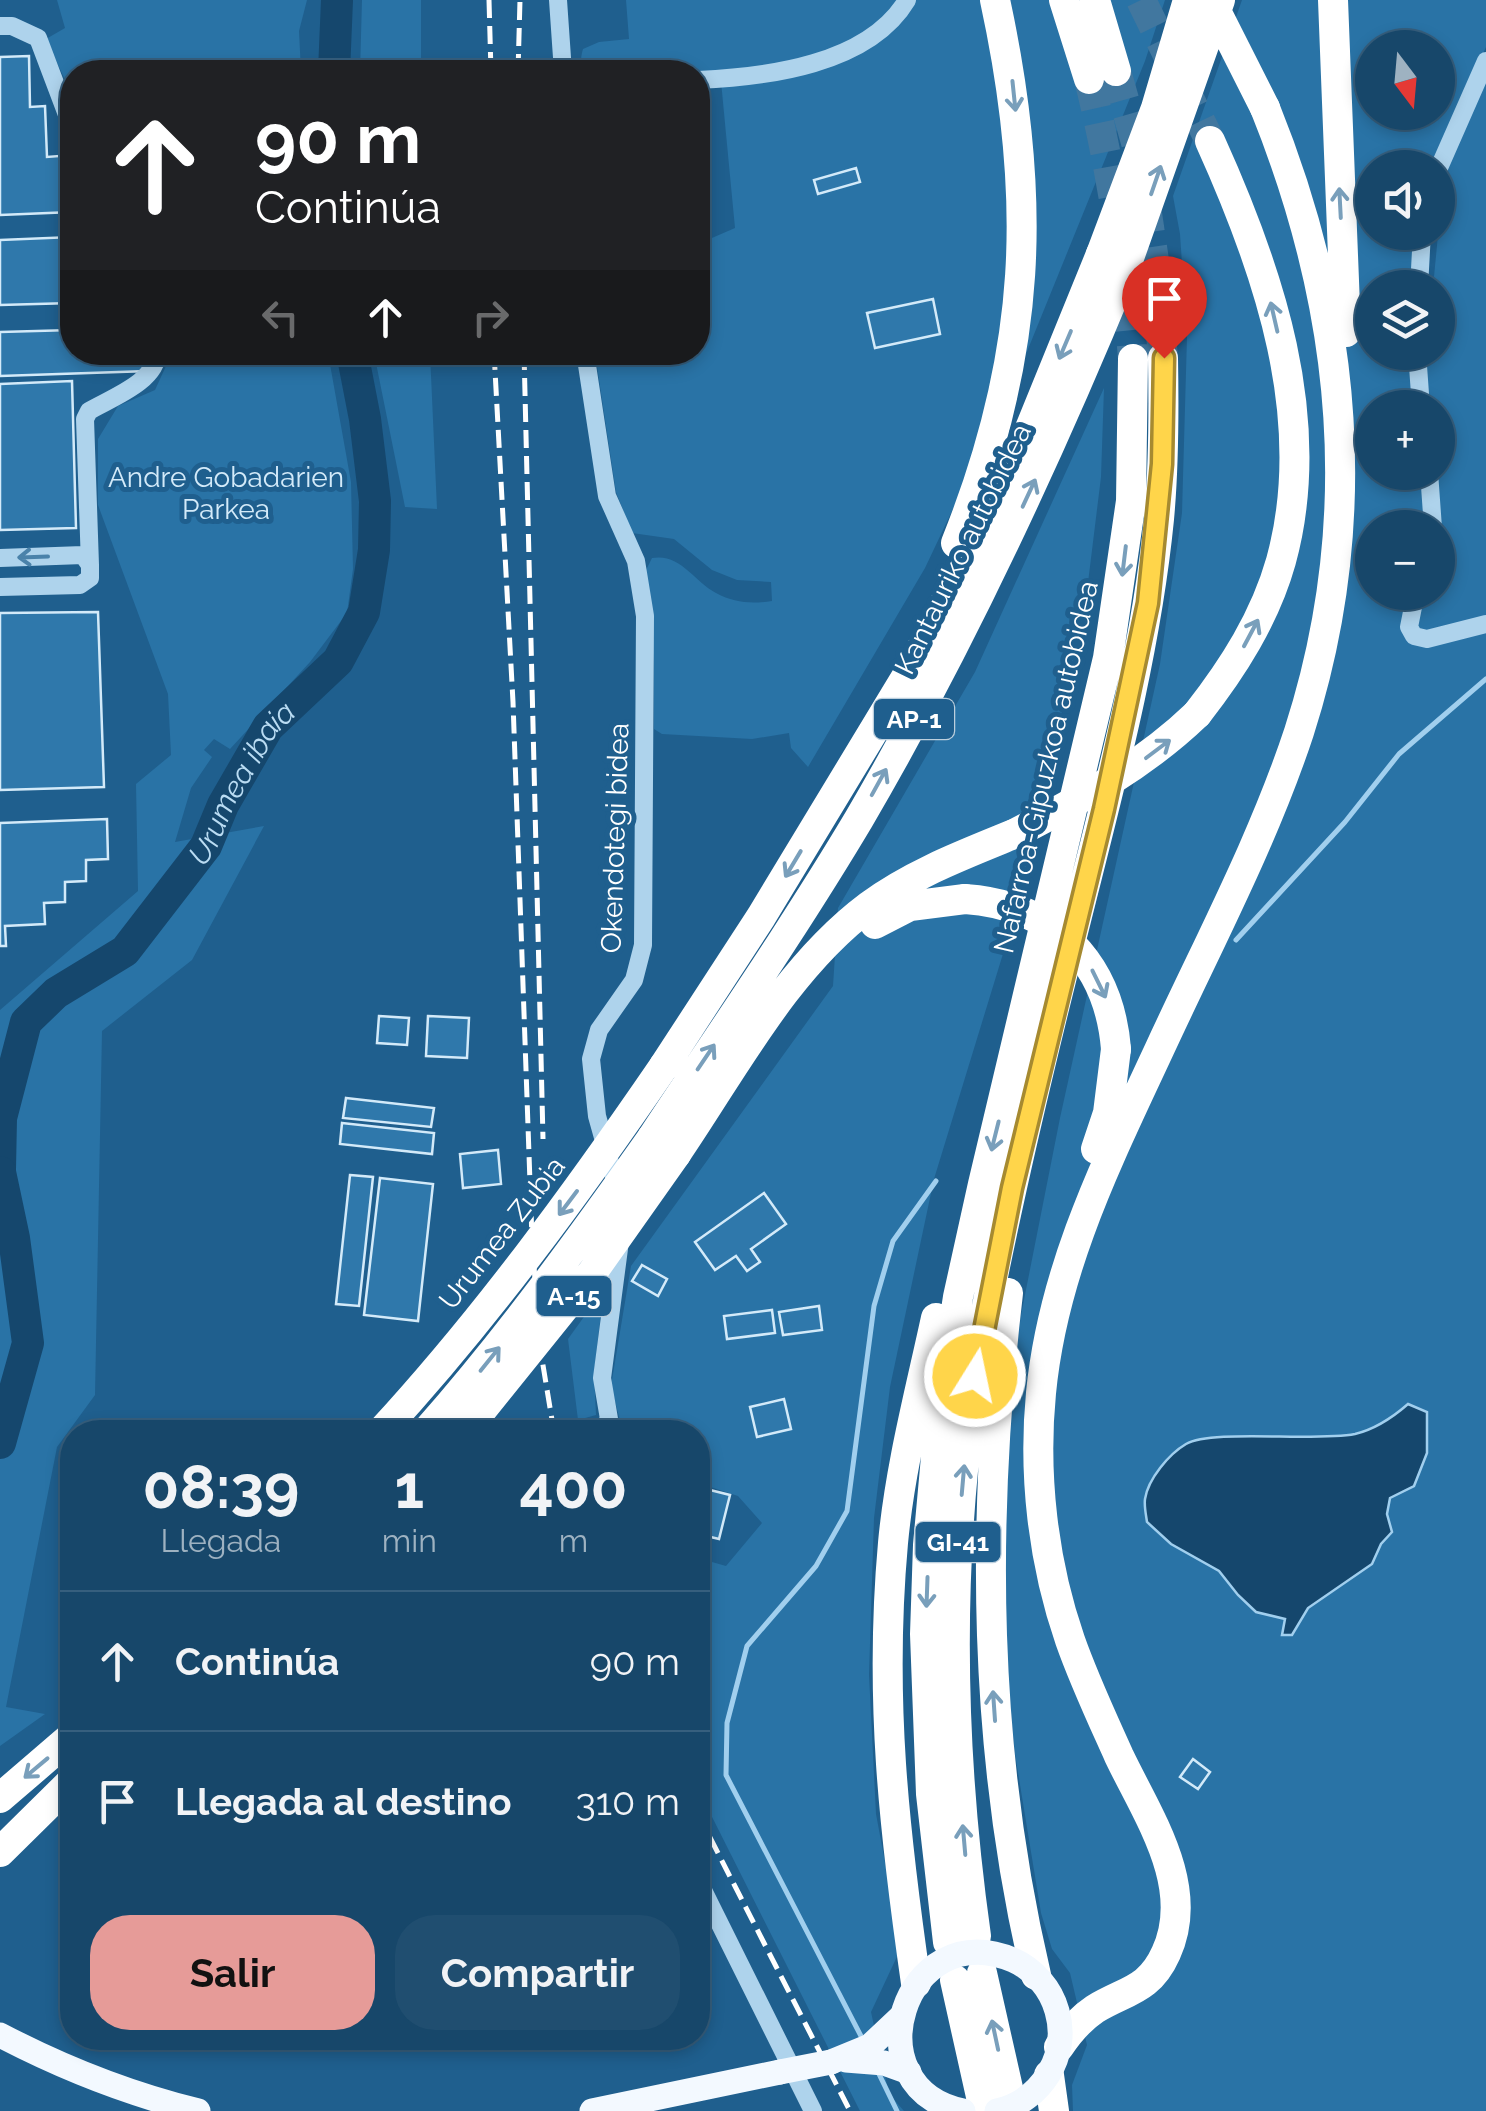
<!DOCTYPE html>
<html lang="es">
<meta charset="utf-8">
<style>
:root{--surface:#17476a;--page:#204e70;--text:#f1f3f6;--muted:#9eb2c1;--line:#365f7e;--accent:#e69b98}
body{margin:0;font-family:Raleway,sans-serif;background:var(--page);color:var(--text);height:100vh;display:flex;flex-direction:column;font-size:38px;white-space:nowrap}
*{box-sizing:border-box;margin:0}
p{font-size:32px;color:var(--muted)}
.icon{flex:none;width:55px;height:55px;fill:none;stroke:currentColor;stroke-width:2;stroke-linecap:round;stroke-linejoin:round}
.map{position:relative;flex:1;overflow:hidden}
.side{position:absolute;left:60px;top:1420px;width:650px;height:630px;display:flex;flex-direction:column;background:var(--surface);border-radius:40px;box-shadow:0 5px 15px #0003,0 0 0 2px var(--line)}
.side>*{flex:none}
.hud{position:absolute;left:60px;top:60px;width:650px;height:305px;border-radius:40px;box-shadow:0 5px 15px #0003,0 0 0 2px var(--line);background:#202124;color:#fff;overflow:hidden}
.needle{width:65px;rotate:164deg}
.fabs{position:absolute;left:1355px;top:30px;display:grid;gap:20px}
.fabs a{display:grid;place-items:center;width:100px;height:100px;border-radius:50%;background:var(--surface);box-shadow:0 5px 15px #0003,0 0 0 2px var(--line);font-size:50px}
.pin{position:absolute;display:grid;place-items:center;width:85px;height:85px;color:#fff;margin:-102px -42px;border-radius:50% 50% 50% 0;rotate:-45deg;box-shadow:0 0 10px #0007}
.pin .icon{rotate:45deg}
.me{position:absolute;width:110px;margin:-55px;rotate:10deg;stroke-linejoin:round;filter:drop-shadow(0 0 8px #0008)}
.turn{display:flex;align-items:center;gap:35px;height:210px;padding:0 30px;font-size:45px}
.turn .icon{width:130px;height:130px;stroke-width:2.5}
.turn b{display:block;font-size:70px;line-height:85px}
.lanes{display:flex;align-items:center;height:95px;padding:0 30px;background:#0003;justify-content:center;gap:50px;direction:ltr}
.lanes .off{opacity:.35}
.eta{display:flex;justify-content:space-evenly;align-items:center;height:170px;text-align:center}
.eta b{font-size:60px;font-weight:700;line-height:70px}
.button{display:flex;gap:20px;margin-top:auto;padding:20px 30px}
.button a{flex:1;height:115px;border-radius:40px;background:var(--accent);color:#111;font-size:40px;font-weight:700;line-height:115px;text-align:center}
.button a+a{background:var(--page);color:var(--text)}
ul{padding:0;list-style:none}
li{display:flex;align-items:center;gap:30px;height:140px;padding:0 30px;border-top:2px solid var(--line)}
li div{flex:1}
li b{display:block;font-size:38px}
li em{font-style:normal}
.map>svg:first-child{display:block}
.green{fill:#2973a6;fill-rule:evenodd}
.water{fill:#15476d;stroke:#a1cfee;stroke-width:2.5}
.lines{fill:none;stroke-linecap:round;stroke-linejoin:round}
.stream{stroke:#a1cfee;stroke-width:5}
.river{stroke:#15476d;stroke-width:32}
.building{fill:#2f78ab;stroke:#d3eaf9;stroke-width:2.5}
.highway-tunnel{stroke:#41779f;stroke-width:30;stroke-dasharray:30 15;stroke-linecap:butt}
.minor{stroke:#aed3ec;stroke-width:18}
.major{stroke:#f3f9ff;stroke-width:25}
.highway{stroke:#fff;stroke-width:30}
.rail{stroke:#fff;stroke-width:5;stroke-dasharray:18 8;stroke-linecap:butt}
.major-bridge{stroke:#f3f9ff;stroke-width:25}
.highway-bridge{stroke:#fff;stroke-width:30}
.oneway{stroke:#799fbb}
.oneway2{stroke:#4a82aa}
.route-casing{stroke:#a68a30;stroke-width:25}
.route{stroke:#ffd54a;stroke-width:18}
.labels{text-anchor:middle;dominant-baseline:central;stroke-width:10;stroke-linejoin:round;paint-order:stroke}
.shield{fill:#1f5f8e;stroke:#bccfdd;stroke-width:2.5}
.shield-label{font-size:25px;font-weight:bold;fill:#fff}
.park-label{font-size:28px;fill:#d3eaf9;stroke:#1f5f8e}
.street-label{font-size:28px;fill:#fff;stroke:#1f5f8e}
.water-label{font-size:30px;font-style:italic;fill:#badcf3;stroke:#1f5f8e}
</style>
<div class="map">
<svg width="1486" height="2111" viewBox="0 0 1486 2111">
<rect width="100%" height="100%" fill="#1f5f8e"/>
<path class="green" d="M57,0H307L299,31L301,72H72V95L46,39L65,28Z
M362,0H421V72H360Z
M626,0H1165L1145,61L1024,359L925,568L808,767L791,748L789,733L752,739L662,734L654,729V664L646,570L652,558C680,553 694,581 716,593C735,603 751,604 772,601L771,582L737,580L712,570L674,539L632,533L616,492L595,353L698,352V244L735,228L720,71L589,72C580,67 580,59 583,49L599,42L629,39Z
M1242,0H1486V47L1432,167L1372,168V232L1418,233L1413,287L1372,288V352H1438V288L1433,287L1444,173L1486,75V2111H1073L1072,2085L1087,2045L1070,1973L1052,1949L1041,1913L1015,1754L1003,1638L1000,1477L1021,1315L1060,1118L1160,664L1182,513L1187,337L1180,234L1173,196ZM1372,48H1438V112H1372ZM1372,408H1438V472H1372ZM1372,528H1438V592H1372Z
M172,353H328L351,482L353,569L347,613L310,662L230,749L214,739L204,750L212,757L191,788L175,842L264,826L192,960L102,1031L95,1395L57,1447L6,1707L45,1714L0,1746V1010L138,891L136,784L171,755L168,694L98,505V439L118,406L155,390Z
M374,353H430L437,509L405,507Z
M1104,388L1101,477L1085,607L1025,882L934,1179L890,1387L874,1518L869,1675L876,1814L901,1948L871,2012L889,2094L904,2111H860L698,1789V1558L726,1566L762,1523L738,1496L698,1483V1432H623L611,1386L631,1266L833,986L838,908L975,672Z
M604,1289L594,1372L596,1415L578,1420L568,1339Z"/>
<path class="water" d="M1408,1404L1427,1412V1453L1414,1486L1390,1498L1387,1514L1392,1532L1381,1544L1372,1564L1308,1608L1292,1635H1282L1285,1619L1256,1612L1238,1595L1219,1571L1171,1544L1147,1522C1146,1515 1144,1506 1145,1499C1148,1479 1169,1454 1186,1444C1212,1429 1314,1442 1355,1434C1376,1429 1392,1418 1408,1404Z"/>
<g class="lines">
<path class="stream" d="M1236,940L1345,822L1399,754L1486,679
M863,2040L726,1775L727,1723L747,1646L816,1566L847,1511L874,1306L893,1241L936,1181
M878,2072L897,2111"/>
<g class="river">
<path d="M334,72L337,0"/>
<path id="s1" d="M0,1169L1,1118L26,1022L56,993L125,951L206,846L223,805L268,727L338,661L364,612L374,550L375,501L365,419L352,352"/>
<path d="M0,1172L14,1238L28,1343L0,1443"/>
</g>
</g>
<path class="building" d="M29,56L30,107L45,106L47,157L72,155V212L0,215V57Z
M856,168L860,182L818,194L814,180Z
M72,237V303L0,305V240Z
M933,299L940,334L875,348L867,313Z
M72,330V352H147L148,371L0,376V332Z
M72,381L76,528L0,530V384Z
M98,612L104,787L0,790V613Z
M107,819L108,859L86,860V881L65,882V902L44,903L45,924L5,926L6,946H0V823Z
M379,1016L409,1018L407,1045L377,1043Z
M428,1016L469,1018L467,1058L426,1056Z
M346,1098L434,1108L431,1127L343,1118Z
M342,1123L434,1133L432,1154L340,1144Z
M498,1150L501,1184L463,1188L460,1154Z
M350,1175L373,1177L359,1306L336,1304Z
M380,1178L433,1184L418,1321L364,1315Z
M764,1193L786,1224L751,1249L760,1262L747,1271L736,1256L715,1270L695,1242Z
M642,1265L667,1279L658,1296L632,1281Z
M819,1306L822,1330L783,1335L779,1312Z
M772,1310L775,1333L727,1339L724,1316Z
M784,1399L791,1429L757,1437L750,1407Z
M698,1487L730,1495L719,1539L698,1534Z
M1193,1759L1210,1772L1198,1789L1180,1777Z"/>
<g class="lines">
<path class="highway-tunnel" d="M1141,0L1210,141
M1116,71L1137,146L1156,274L1163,358
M1089,79C1112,172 1126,264 1133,359"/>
<path class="minor" d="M558,0L563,72
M0,26H12L38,38L72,128
M698,80C766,77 868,65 907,0
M1438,170L1486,61
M1419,288L1422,232
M585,352L607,496L636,561L645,616L643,945L634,980L599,1030L591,1059L597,1116L618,1191
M1417,352L1421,408
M1429,472L1433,528
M0,558L83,555L90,565V578L80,585L0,587
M90,565L85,419L89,411C111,398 158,381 157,352
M1416,592L1409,627L1414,636L1427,639L1486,624
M601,1432L609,1419L602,1378L620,1241
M698,1880L813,2111"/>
<path class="major" d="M0,2035C63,2068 129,2094 198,2111
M846,2060L884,2063L909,2072
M831,2062L870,2046L901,2017
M592,2111L780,2072"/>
<path class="highway" d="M1064,0L1089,79
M1095,0L1116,71
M1333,0L1346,332
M956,543C1032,354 1038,198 995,0
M1197,714C1233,668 1265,618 1281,561C1320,419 1268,269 1210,141
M875,924L910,906L965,899
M664,1066L761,917L911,669L1013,470L1101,254
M652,1138C722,1032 794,928 859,819C962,643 1047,459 1124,272
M1096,1149L1108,1113L1116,1049
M676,1154C734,1069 785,969 869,906C912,874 965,854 1014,834
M1008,1293C981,1522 983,1750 1036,1975
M0,1798L72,1736
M0,1852L72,1781
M976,1936C946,1724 946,1507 989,1296C1013,1175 1042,1055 1072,936C1106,799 1145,660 1159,519C1164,465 1164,412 1163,358
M948,1942L931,1794L925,1634L928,1545L940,1413L958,1297L983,1184L1108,658L1131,501L1133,359
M982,1973L1010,2097
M955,1980L982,2101
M916,1983C894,1830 879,1698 893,1543C900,1467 920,1392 936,1318
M1059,2047C1069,2032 1080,2019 1095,2009C1126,1990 1149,1991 1166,1953C1197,1886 1147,1815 1119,1756C1102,1718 1084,1680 1070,1640C1043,1562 1033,1475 1041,1393C1053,1268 1108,1160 1160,1048C1208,944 1263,841 1299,732C1367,521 1347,311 1265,108
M1049,2075L1054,2111"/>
<path class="rail" d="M489,0L491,72
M518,72L520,0
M494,352L513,702L532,1239L540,1347L554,1432
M524,352L543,1139
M698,1814L850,2111"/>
<path class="major-bridge" d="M780,2072L831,2062
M963,2111C850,2088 903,1914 1013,1960C1034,1969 1051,1989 1057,2011C1070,2056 1041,2101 997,2111"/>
<path class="highway-bridge" d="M1212,3L1265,108
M1101,254L1156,108L1188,0
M1124,272L1220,0
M1014,834C1080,800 1143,766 1197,714
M965,899C1053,905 1109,962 1116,1049
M381,1432C485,1319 577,1193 664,1066
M426,1432C508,1339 580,1240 652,1138
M464,1432L592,1273L676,1154"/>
</g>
<defs><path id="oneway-shaft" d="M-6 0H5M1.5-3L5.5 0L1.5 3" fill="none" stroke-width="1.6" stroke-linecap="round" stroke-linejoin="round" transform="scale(2.5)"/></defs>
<g class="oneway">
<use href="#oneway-shaft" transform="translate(1014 96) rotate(84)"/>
<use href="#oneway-shaft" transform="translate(1156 180) rotate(-71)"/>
<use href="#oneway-shaft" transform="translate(1340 203) rotate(-93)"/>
<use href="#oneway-shaft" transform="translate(1274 317) rotate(-103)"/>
<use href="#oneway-shaft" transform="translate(1065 345) rotate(113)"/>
<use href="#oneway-shaft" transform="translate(1029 493) rotate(-65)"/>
<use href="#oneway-shaft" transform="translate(1124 561) rotate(97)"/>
<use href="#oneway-shaft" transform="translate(1251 633) rotate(-62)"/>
<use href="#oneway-shaft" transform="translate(1158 749) rotate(-37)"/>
<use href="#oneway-shaft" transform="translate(879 782) rotate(-61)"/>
<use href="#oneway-shaft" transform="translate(793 864) rotate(121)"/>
<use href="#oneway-shaft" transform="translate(1099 984) rotate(64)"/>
<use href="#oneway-shaft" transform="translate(706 1057) rotate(-56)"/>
<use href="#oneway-shaft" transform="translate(995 1136) rotate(104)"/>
<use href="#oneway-shaft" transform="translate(568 1203) rotate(127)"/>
<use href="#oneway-shaft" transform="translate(490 1359) rotate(-51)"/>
<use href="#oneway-shaft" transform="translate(963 1480) rotate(-85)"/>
<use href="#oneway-shaft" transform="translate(927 1592) rotate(92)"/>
<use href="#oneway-shaft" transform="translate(994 1706) rotate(-94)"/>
<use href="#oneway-shaft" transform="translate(36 1768) rotate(140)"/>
<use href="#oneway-shaft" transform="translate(964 1840) rotate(-95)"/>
<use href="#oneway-shaft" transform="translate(995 2035) rotate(-102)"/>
</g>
<use class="oneway2" href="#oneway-shaft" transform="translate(33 557) rotate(178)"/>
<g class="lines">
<defs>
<path id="route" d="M975,1376L1012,1188L1104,809L1148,603L1162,464L1164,358"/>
</defs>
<use href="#route" class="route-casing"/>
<use href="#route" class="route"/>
</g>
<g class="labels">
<g class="shield">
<rect x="874" y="699" width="80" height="40" rx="8"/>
<rect x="536.5" y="1276" width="75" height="40" rx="8"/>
<rect x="915.5" y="1522" width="85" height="40" rx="8"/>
</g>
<g class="shield-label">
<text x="914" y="719">AP-1</text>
<text x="574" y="1296">A-15</text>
<text x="958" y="1542">GI-41</text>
</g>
<g class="park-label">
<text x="226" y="477">Andre Gobadarien<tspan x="226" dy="32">Parkea</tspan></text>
</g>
<g class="street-label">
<text transform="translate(963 549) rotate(-64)">Kantauriko autobidea</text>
<text transform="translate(1046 767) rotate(-77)">Nafarroa-Gipuzkoa autobidea</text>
<text transform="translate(615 838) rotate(-88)">Okendotegi bidea</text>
<text transform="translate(502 1233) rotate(-52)">Urumea Zubia</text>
</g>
<g class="water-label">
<text stroke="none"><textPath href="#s1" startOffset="478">Urumea ibaia</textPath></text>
</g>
</g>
</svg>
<div class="fabs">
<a><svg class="needle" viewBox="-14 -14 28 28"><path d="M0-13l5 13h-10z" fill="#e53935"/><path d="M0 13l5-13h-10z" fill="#9eb2c1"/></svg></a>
<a><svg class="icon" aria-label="sound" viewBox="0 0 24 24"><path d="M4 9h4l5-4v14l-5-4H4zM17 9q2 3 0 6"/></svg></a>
<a><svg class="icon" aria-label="layers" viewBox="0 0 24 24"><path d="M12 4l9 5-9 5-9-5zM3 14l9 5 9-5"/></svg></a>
<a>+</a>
<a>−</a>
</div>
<div class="pin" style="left:1164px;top:358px;background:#d93025"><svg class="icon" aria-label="arrive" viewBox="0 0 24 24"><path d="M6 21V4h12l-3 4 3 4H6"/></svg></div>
<svg class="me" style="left:975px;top:1376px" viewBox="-20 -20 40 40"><circle r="17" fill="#ffd54a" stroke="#fff" stroke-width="3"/><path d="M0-11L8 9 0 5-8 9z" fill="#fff"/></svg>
<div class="hud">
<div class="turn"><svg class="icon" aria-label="ahead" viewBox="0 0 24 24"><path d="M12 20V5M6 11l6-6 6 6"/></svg><div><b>90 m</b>Continúa</div></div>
<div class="lanes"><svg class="icon off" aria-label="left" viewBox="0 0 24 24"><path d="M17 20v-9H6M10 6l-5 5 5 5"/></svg><svg class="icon" aria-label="ahead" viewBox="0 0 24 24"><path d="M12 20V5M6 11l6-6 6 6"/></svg><svg class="icon off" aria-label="right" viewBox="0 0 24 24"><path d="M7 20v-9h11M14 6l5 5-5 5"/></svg></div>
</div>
<section class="side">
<div class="eta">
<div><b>08:39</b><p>Llegada</p></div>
<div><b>1</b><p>min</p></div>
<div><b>400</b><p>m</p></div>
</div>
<ul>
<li><svg class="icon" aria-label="ahead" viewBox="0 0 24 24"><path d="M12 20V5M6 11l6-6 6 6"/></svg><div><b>Continúa</b></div><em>90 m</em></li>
<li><svg class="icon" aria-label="arrive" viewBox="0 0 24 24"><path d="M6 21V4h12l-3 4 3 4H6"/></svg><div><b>Llegada al destino</b></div><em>310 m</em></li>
</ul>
<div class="button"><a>Salir</a><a>Compartir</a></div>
</section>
</div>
